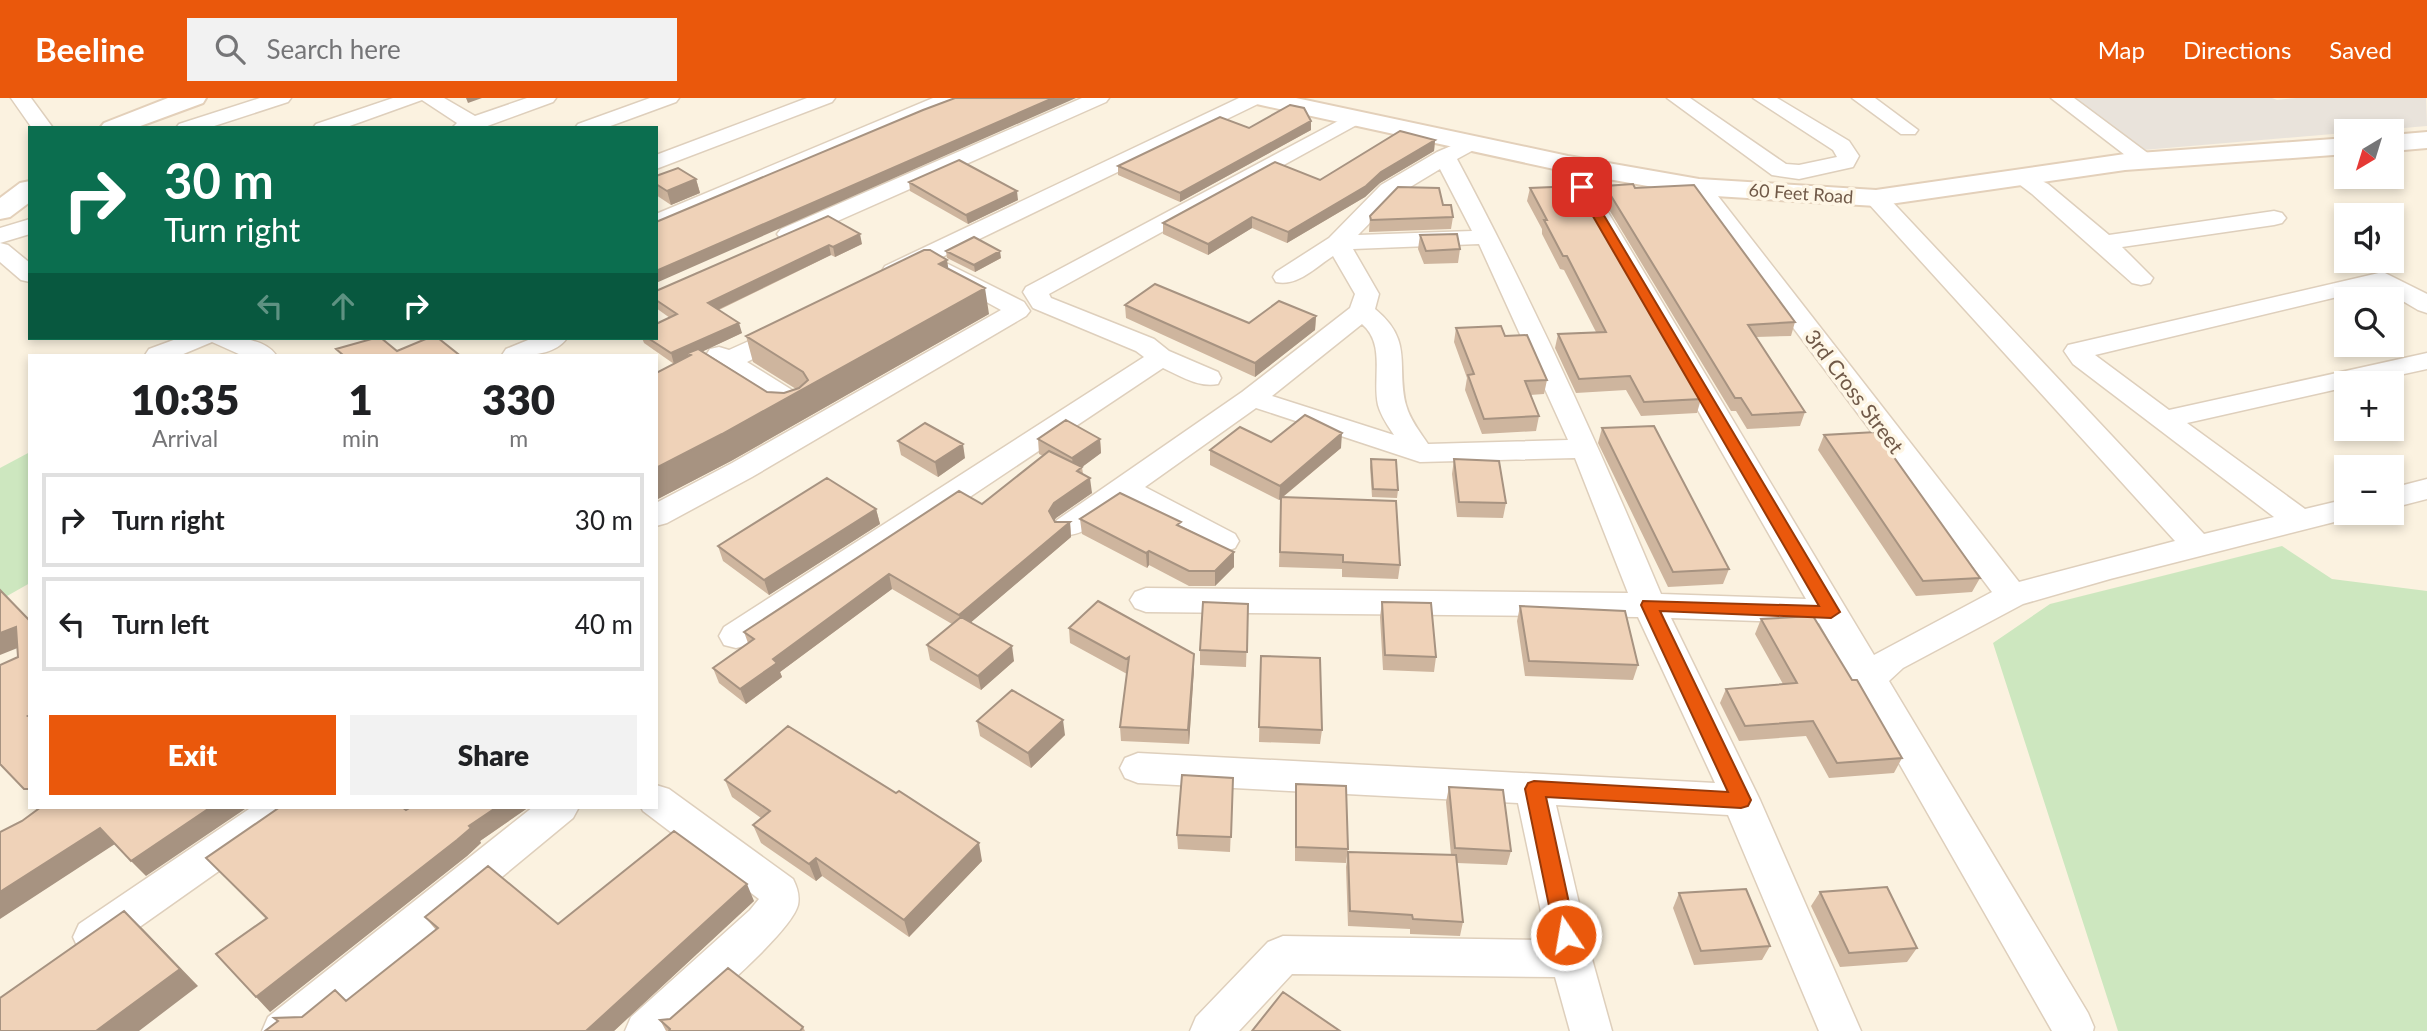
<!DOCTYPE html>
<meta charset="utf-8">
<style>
:root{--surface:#fff;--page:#f2f2f2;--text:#202124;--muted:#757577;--line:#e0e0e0;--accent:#ea580c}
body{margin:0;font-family:Lato,sans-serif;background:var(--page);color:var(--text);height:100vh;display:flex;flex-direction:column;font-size:26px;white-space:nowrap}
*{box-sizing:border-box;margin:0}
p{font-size:23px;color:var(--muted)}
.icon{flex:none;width:38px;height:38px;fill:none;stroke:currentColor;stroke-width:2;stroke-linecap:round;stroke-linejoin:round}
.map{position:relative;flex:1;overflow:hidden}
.side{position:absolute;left:28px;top:256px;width:630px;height:455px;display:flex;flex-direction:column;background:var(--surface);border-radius:0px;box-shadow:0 4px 10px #0003}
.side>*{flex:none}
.guide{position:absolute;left:28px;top:28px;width:630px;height:214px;border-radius:0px;box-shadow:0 4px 10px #0003;background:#0b6e4f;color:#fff;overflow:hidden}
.needle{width:46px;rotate:218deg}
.fabs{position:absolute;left:2334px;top:21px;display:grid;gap:14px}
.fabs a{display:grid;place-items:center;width:70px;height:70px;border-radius:0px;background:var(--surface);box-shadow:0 4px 10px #0003;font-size:35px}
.pin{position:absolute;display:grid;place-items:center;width:60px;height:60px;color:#fff;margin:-30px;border-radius:14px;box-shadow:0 4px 10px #0006}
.me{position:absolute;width:77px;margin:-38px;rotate:348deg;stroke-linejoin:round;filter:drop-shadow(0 0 5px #0008)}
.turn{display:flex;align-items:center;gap:24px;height:147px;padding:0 21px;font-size:32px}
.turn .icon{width:91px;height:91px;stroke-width:2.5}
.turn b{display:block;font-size:49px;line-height:60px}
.lanes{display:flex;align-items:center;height:66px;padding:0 21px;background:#0003;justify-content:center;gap:35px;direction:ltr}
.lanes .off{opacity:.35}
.eta{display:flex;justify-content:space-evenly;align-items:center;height:119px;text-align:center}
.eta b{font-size:42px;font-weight:800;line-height:49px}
.cta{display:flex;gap:14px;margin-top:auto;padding:14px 21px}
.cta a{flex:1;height:80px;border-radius:0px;background:var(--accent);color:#fff;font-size:28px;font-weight:800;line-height:80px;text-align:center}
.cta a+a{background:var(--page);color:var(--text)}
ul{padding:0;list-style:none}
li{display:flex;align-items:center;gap:21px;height:94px;margin:0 14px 10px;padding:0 7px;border:4px solid var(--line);border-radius:0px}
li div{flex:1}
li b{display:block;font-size:26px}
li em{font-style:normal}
header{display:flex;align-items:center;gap:42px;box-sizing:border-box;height:98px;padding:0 35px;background:var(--accent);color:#fff}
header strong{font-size:33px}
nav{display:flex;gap:38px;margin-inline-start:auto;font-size:24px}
.search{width:490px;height:63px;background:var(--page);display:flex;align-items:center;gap:18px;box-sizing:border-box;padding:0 24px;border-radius:0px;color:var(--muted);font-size:26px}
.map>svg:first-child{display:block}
.industrial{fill:#e9e3db}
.green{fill:#cde7bf}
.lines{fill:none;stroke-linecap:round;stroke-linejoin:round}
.street-casing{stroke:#decfbc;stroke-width:3}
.secondary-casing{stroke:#e3d0ba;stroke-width:4}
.street{fill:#fff;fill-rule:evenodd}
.secondary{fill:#fff;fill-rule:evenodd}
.wall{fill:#ceb59e}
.shaded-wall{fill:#a79381}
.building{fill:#efd2b8;stroke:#a79381;stroke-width:2}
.route{fill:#ea580c;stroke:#983908;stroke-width:2}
.labels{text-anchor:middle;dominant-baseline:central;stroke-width:7;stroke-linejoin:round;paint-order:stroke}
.far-street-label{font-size:18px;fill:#705948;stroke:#fef6e5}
.street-label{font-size:21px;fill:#705948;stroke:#fef6e5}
</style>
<header>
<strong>Beeline</strong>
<div class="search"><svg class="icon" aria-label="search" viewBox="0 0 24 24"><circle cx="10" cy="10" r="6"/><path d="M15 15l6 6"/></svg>Search here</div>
<nav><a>Map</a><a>Directions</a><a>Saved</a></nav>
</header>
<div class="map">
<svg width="2427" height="933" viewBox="0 0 2427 933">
<rect width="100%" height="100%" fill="#fbf2e0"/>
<path class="industrial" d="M2069,0H2272L2277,2L2296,0H2426L2427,28L2143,52Z"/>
<path class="green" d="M30,354V485L0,502V370Z
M2282,448L2332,481L2427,493V933H2118L1993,545L2050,506Z"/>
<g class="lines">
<defs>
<path id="street" d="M11,0H31L53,30H32Z
M260,0H291L288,4L208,30H176L179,26Z
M393,0H444L475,18L527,0H556L553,4L482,30H452L457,25L422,2L344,30H313L316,26Z
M650,0H679L676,4L605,30H575L578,26Z
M807,0H835L832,4L656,71V57Z
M933,0H960L957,4L656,131V116Z
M1082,0H1109L1106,4L797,141H781L777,136L781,131Z
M1239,0H1265L1262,4L903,178L894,180L885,178L882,173L885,168Z
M1667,0H1690L1786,66L1799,67L1837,59L1833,52L1753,0H1777L1849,43L1859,58L1853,69L1799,81L1772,77Z
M1852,0H1875L1918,32L1915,36H1901Z
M2051,0H2074L2157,62L2154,67H2138Z
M1355,14L1362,16L1365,20L1362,24L1049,196L1051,200L1154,241L1169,253L1218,274L1221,280L1218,286C1199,290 1180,278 1163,270L748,547L736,550L724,547L719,538L724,529L1144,259L1136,253L1033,210L1023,194L1026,189Z
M1472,39L1479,41L1483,45L1479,49L1457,61C1533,203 1599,348 1661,496L1806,501L1557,66L1560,61H1576L1579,66L1874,557L1992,494L1691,94L1688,89L1691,84H1707L2019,484L2175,443L1868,105L1865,100L1868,95H1884L2204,436L2274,419L2073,266L2064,253L2068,247L2383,174L2427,196V215L2418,212L2379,189L2095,257L2169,312L2427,255V271L2363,285H2347V289L2187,325L2305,411L2347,401V415H2360L2358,418L2110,481L2023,506L1903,570L1889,583L2088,915L2094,929L2093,933H2052L1819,525L1671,520L1760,702L1861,933H1819L1728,717L1556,707L1592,861L1612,933H1570L1555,879L1292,876L1239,933H1190L1196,919L1268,844L1283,838L1547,842L1518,705L1138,685L1125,680L1120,670L1125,660L1138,655L1715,685L1638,519L1146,514L1135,510L1130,502L1135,494L1146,490L1628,495L1575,360L1420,364L1256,310L1145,389L1235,436L1239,443L1235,450L1224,454L1213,450L1125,403C1106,417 1082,443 1057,436L1053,429L1057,422L1242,294L1350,210L1355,196L1333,158C1316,169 1297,189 1276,184L1273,179L1276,174L1329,140L1381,87L1437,54ZM1440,71L1472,133L1358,137L1397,97ZM1479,146L1568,342L1428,346C1420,334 1410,322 1406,307C1396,267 1414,243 1375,211L1379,196L1353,151ZM1362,226C1386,246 1372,280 1378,307C1381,318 1388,328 1394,337L1272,298Z
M2022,73L2048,86L2109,137L2274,113L2282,115L2286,120L2282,125L2274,127L2122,149L2153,180L2150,185L2141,187L2132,185L2032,96L2011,80L2014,75Z
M30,121V136L0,145L8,147L30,165V184L21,182L0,164V130Z
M948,166L1024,204L1030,213L1026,218L752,379L667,425L656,428V405L732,365L1001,212L939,178L936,173L939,168Z
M787,226L796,229L800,234L796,239L747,264L808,302L812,308C802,322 779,325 769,310L773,304L710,263L706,257L710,251L719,249L729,252Z
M179,240C205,240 260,233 276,257H241L212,244L181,257H145L149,251Z
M533,240H567C554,259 523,258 502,257L506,251Z
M2427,381V401L2392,410V390Z
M656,687L669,691L793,781C797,789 800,797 798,807C791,835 702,909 676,933H625L631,919L750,812L759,801L643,713L641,709H656Z
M252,709H300L294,720L107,852L93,857L79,852L73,839L79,826Z
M533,709H579L573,720L316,933H262L268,919Z"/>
<path id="secondary" d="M168,0H206L203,5L135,30H100L104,25Z
M1249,0H1296L1568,58L1699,81L1876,92L2125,56L2347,40V56L2125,72L1876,108L1699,97L1568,74L1261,7L1252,5Z
M2427,34V50L2392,53V37Z
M30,83V104L10,119L0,121V100L20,85Z"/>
</defs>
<use href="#street" class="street-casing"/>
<use href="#secondary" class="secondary-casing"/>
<use href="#street" class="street"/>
<use href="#secondary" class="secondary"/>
</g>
<path class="wall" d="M1311,23V32L1180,104L1118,77V68L1249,30Z
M1435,42L1434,53L1380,85L1365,99L1287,145L1252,130L1208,157L1163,136V125L1320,82Z
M656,78L696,81L700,95L671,107L656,97Z
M909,84L1018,102L968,126L910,93Z
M1605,88L1795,224L1791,238L1756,239L1805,314L1800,328L1747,331L1736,313H1731L1602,100Z
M1530,90L1701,301L1697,315L1641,318L1626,292L1576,295L1555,250L1558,236L1596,234L1564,172L1560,171L1542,136V131L1527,103Z
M1443,107L1453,119L1451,131L1369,134L1370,118Z
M828,118L862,146L835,159L831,157L719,212L742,235L703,253L767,294L784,295L796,291L753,264L746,238L949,171L989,216L731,363L656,402V275L674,266L644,245L642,240H656L670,220L656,210V193Z
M1420,137L1460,151L1458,165L1424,166L1418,151Z
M946,153L1001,160L975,174L947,160Z
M1125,207L1249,225L1316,218L1315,232L1255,279L1126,220Z
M1456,230L1505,238L1547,282L1544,296L1530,297L1539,318L1536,333L1482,336L1465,292L1467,280L1454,244Z
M1602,330L1729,471L1723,486L1668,489L1598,345Z
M1824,337L1980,480L1972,494L1916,498L1818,352Z
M1038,341H1100L1101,355L1082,369L1083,376L1092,395L1056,420L1054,422L1055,424H1070L1071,439L971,524L1014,563L981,592L930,562L927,547L952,526L892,491L780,574L782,579L746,606L719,585L713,570L748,545L744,534L982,406L1043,358L1039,356Z
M898,343L965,360L938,379L901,357Z
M1271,344L1341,350L1283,399L1400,467L1398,481L1342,479V471L1279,469L1281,401L1279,402L1210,367V352Z
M1371,361L1398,392L1397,400L1372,399L1370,369Z
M1454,361L1506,405L1503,420L1457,419L1452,376Z
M876,411L880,426L769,497L723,463L718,448Z
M1080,421L1181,428L1234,454V469L1215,488H1189L1149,467L1147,470L1082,436Z
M1382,504L1436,559L1434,574L1383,572L1380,519Z
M1248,506L1246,569L1200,567V552Z
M1520,508L1638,567L1633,582L1525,578L1517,523Z
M1761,521L1852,582L1902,660L1894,675L1829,680L1806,638L1739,643L1720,605L1726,591L1783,586L1755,536Z
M1069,530L1194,571L1189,646L1121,643L1120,629L1127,576L1070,545Z
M1261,558L1322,632L1320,646L1259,644Z
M977,623L1065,637L1031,670L980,638Z
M1233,680L1230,754L1178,751L1177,737Z
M725,682L982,763L909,839L822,778L816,783L761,745L753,727L761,720L732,699Z
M1296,686L1348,751L1346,765L1295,763V701Z
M1449,689L1511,753L1507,767L1457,765L1463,824L1460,838L1410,836V831L1348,828L1346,769L1348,754L1451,757L1446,704Z
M411,709H529L480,743L481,745L467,758L270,914L266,821L206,760L406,712Z
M1820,794L1917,850L1907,864L1840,869L1811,808Z
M1679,795L1770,848L1762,862L1694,867L1673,810Z
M754,803L614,933L302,919L346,903L436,832L425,819L558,826Z
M660,922L803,929L805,933H666Z"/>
<path class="shaded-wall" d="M466,0H482L468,5Z
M1053,0H1076L656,185V173Z
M1311,23V32L1180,104V95Z
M1435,42L1434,53L1380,85L1365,99L1287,145L1288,134L1381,74Z
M696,81L700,95L671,107L667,93Z
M1017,93L1018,102L968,126L966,117Z
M1252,119V130L1208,157V146Z
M860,136L862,146L835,159L833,149Z
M829,147L831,157L711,215L708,205Z
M1000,153L1001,160L975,174L974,167Z
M947,162L951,187L939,166Z
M985,190L989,216L731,363L656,402V370Z
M1316,218L1315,232L1255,279V265Z
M739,225L742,235L691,259L688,255L689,260L674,266L671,255Z
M1342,335L1341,350L1279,402L1280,388Z
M1100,341L1101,355L1074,375L1072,360Z
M963,346L965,360L938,379L935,364Z
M1090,380L1092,395L1056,420L1051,428L1049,413L1054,405Z
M876,411L880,426L769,497L764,482Z
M1070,424L1071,439L962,532L959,517Z
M1149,453V467L1147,470L1146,455Z
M1234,454V469L1215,488V473Z
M889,476L892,491L780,574L782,579L746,606L740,591L773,561Z
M16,529L30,545L0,557V535Z
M1012,548L1014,563L981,592L978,578Z
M1194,556V571L1189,646L1188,632Z
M1063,622L1065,637L1031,670L1028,655Z
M211,709H248L146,778L131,763Z
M497,709H529L480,743L481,745L467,758L270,914L256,899L469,728Z
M100,730L115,746L0,821V794Z
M979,745L982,763L909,839L904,822Z
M816,760L822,778L816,783L809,766Z
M747,786L754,803L614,933H586Z
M124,813L143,831L198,888L139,933H96Z"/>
<path class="building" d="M955,0H1053L656,173V124L923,12Z
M1290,7L1304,10L1311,23L1180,95L1118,68L1220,19L1249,30Z
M1400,33L1435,42L1381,74L1366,88L1288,134L1252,119L1208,146L1163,125L1275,64L1320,82Z
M959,62L1017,93L966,117L909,84Z
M678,70L696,81L667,93L656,86V78Z
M1633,86L1635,90L1694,87L1795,224L1748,227L1805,314L1752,317L1741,300H1735L1605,88Z
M1577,88L1701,301L1644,304L1630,278L1579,281L1558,236L1606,234L1567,158H1563L1544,122H1547L1530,90Z
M1398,89L1439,90L1443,107H1451L1453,119L1371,122L1370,118Z
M828,118L860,136L833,149L829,147L708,205L739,225L671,255L648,240H656V226L677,216L656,202V193Z
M1457,136L1460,151L1426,153L1420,137Z
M974,139L1000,153L974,167L946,153Z
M924,152H930L947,162L939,166L985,190L722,336L656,370V275L691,257L688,255L698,251L767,294L784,295L799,290L808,282L803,274L746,238Z
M1155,186L1249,225L1279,203L1316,218L1255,265L1125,207Z
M1501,228L1505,238L1527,237L1547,282L1525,283L1539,318L1484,321L1468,277L1474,276L1456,230Z
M375,240H381L397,253L428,240H438L458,256L455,257H343L336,251Z
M1305,317L1342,335L1280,388L1210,352L1240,329L1271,344Z
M1066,322L1100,341L1072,360L1038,341Z
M925,325L963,346L935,364L898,343Z
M1654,328L1729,471L1673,474L1602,330Z
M1876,334L1980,480L1923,483L1824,337Z
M1049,353L1082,369L1077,373L1090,380L1054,405L1049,413L1055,424H1070L959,517L889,476L773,561L777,565L740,591L713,570L754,541L744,534L959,393L982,406Z
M1371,361L1396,362L1398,392L1373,391Z
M1454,361L1499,363L1506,405L1459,404Z
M827,380L876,411L764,482L718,448Z
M1120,395L1181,424L1177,427L1234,454L1215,473H1189L1149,453L1146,455L1080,421Z
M1281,399L1396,403L1400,467L1343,464V457L1280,454Z
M0,492L30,523V617L28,618L30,619V691H24L0,666V567L18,559L16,529L0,535Z
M1098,503L1194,556L1188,632L1120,629L1129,559L1126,561L1069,530Z
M1203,504L1248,506L1247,554L1200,552Z
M1382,504L1431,505L1436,559L1385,557Z
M1520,508L1625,513L1638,567L1529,563Z
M1813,518L1852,582H1857L1902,660L1837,665L1813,623L1745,628L1726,591L1797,585L1761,521Z
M961,519L1012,548L978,578L927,547Z
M1261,558L1320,560L1322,632L1259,629Z
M1012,592L1063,622L1028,655L977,623Z
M788,628L896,695L899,693L979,745L904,822L816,760L809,766L753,727L770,713L725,682Z
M1182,677L1233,680L1231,739L1177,737Z
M1296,686L1346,688L1348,751L1296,749Z
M1449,689L1503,692L1511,753L1455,750Z
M41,709H211L131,763L100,730L0,794V734L22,723Z
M280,709H402L406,712L411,709H497L469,728L471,730L457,742L256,899L216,856L267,820L206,760Z
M674,733L747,786L586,933H265L278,923L274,920L302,919L335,892L346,903L438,830L425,819L488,768L558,826Z
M1348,754L1456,757L1463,824L1413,821L1412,817L1350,813Z
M1887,789L1917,850L1849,855L1820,794Z
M1746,791L1770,848L1701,853L1679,795Z
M124,813L180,871L96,933H0V900Z
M728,870L803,929L800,933H669L670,931L660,922L670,921Z
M1283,894L1340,933H1252Z"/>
<path class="route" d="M1582,86L1587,89L1840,514L1831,520L1660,513L1751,702L1748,708L1741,710L1546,699L1576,837L1573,843L1566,846L1558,843L1555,837L1525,691L1528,685L1534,683L1728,694L1641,507L1643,503L1819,508L1576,89Z"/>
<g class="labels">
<g class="far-street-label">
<text transform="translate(1801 95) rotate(4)">60 Feet Road</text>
</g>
<g class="street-label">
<text transform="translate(1855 293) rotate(53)">3rd Cross Street</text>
</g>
</g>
</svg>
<div class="fabs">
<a><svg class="needle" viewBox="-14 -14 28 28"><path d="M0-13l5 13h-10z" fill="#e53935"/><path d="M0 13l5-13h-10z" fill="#757577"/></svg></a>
<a><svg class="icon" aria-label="sound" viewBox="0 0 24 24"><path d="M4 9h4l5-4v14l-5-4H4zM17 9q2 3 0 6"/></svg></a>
<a><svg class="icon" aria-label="search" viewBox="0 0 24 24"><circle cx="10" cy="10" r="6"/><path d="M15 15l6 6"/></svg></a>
<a>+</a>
<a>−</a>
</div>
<div class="pin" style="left:1582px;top:89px;background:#d93025"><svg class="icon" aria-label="arrive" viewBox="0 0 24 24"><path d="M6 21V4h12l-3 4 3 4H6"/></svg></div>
<svg class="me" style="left:1566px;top:837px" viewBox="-20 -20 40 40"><circle r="17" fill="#ea580c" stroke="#fff" stroke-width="3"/><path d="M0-11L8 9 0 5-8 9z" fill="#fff"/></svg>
<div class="guide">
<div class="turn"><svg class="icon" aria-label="right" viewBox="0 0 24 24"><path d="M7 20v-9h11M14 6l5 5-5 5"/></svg><div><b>30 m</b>Turn right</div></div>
<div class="lanes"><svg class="icon off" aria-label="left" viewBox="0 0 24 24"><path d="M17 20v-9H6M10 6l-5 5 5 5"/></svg><svg class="icon off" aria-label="ahead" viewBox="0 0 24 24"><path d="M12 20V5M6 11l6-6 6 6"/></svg><svg class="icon" aria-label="right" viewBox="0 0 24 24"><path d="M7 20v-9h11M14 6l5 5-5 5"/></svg></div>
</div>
<section class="side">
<div class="eta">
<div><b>10:35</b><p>Arrival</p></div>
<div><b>1</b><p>min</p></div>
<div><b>330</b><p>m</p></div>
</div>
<ul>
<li><svg class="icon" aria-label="right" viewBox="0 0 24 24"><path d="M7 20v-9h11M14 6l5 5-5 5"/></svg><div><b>Turn right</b></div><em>30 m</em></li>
<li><svg class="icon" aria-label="left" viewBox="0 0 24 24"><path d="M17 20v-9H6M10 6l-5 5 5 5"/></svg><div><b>Turn left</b></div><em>40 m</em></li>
</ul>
<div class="cta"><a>Exit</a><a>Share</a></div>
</section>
</div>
